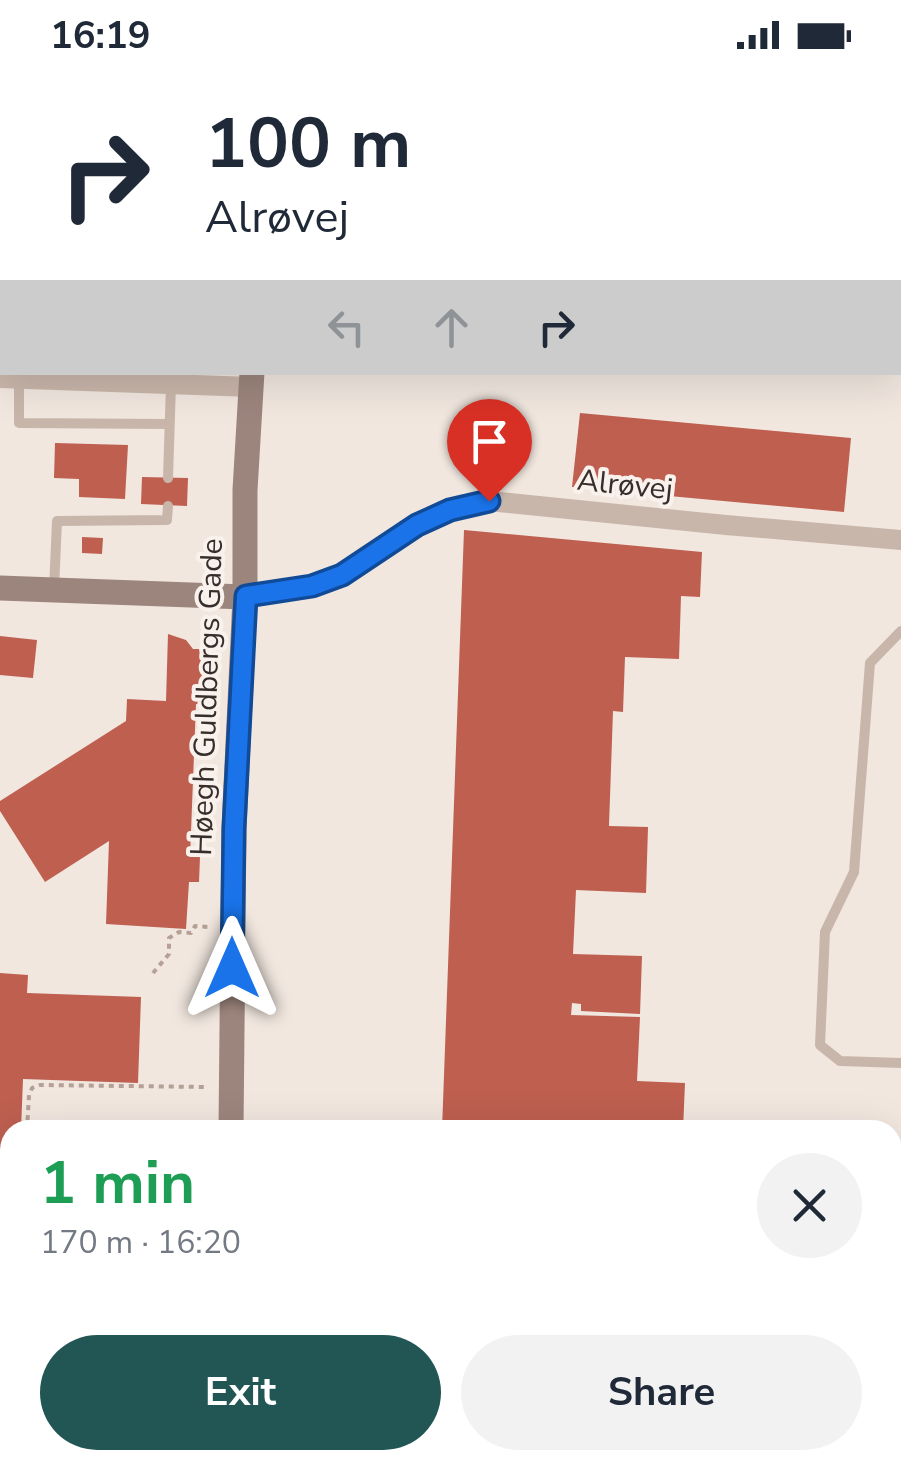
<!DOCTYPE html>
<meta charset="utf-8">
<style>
:root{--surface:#fff;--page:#f2f2f3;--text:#1f2937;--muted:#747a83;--accent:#225654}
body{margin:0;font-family:"Nunito Sans",sans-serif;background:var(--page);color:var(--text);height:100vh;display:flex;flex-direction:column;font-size:38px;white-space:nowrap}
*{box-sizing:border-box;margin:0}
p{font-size:32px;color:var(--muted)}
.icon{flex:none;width:55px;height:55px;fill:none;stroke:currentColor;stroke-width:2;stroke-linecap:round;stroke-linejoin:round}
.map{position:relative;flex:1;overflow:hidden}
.details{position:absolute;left:0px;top:1050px;width:902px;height:350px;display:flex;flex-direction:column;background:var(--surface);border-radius:30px 30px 0 0;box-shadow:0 10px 40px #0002}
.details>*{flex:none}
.hud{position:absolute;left:0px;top:0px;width:902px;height:305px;box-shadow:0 10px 40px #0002;background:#fff;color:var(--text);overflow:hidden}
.pin{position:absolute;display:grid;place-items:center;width:85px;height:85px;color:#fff;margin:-102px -42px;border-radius:50% 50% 50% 0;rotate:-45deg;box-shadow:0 0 10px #0007}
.pin .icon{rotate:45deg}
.me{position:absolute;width:110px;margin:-55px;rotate:0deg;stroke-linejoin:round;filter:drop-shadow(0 0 8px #0008)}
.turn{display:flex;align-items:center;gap:35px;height:210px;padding:0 40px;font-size:45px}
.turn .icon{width:130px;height:130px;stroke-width:2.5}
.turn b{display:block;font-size:70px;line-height:85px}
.lanes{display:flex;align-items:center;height:95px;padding:0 40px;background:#0003;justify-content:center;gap:50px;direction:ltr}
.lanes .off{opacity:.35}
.round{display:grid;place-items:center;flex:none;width:105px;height:105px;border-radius:52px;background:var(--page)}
.overview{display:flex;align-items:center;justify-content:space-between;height:170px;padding:0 40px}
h1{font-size:60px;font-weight:700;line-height:75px;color:#1e9e55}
.action{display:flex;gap:20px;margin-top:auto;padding:20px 40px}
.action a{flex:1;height:115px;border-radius:60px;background:var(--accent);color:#fff;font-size:40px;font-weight:700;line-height:115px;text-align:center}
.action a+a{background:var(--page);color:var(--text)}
.status{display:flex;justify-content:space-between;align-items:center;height:70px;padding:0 50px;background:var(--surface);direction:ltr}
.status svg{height:28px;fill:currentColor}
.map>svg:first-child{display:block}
.water{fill:#80aca9}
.building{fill:#be5f50}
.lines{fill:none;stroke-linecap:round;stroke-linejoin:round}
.path{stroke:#b4a096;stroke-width:4;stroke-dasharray:5 5;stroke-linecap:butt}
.lane{stroke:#c9b6ab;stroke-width:10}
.street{stroke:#c9b6ab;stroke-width:20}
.secondary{stroke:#9c857d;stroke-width:25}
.route-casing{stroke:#114b97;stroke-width:25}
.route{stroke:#1a73e8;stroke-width:18}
.labels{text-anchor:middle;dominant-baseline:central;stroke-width:8;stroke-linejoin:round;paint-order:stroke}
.street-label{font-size:30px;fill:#372d2a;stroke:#f9f1eb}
</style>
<div class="status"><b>16:19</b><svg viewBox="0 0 49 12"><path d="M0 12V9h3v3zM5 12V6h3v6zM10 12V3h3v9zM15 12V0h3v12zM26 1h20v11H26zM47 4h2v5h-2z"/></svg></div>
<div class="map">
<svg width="901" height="1400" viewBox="0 0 901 1400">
<rect width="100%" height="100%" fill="#f1e7df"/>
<path class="water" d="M0,0H901V104L900,2H2V30H0Z"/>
<path class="building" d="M580,343L851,368L844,442L572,417Z
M55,373L128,375L125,429L79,427V409L54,408Z
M142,407L188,408L187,436L141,434Z
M464,460L702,482L700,527L681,526L679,589L625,587L623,642L613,641L609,756L648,757L646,823L576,820L573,884L642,886L640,944L581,941V934L572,933L571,945L640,947L637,1011L685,1013L683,1060H442Z
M82,467L103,468L102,484L82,483Z
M168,564L186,570L193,579H207L205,635L196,634L190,787H200L199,812H189L186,859L106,854L109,771L45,812L0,741V731L126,651L127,629L166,631Z
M0,566L37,570L33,608L0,605Z
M0,903L28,905L27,923L141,927L138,1013L23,1009L21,1060H10L8,1388H0Z
M898,1122H901V1187L895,1186Z
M892,1313H901V1400H875L876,1390H892Z
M302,1390H508L507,1400H302Z
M660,1390L761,1391L843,1390V1400H660Z"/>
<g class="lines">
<path class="path" d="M153,903L169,884V868L179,862L191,863L195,856L209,857
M27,1060L29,1025L32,1018L40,1015L207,1017"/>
<path class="lane" d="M0,60H2
M0,226L2,224
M19,309V353L169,354
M168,408L171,314
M54,519L57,451L167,450L168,436
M901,561L870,593L854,802L825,862L820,975L840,991L901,993
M634,1400V1390
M856,1400V1390"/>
<path class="street" d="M0,308L251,317
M245,527L312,515L341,505L417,455L451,440L489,431L726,455L901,470
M892,1268L901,1269"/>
<path class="secondary" d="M267,2V0
M0,518L245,527
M231,1060L234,758L245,527V420L252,302
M223,1400V1390"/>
</g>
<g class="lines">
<defs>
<path id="route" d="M232,898L234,758L246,526L312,516L342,505L417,455L450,440L489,431"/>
</defs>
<use href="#route" class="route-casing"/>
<use href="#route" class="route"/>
</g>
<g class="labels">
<g class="street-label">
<text transform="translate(625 415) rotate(6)">Alrøvej</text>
<text transform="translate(207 627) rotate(-88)">Høegh Guldbergs Gade</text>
</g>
</g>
</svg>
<div class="pin" style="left:489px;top:431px;background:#d93025"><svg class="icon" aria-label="arrive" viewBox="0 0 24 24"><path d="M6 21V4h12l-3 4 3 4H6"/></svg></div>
<svg class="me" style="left:232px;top:898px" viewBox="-20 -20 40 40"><path d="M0-17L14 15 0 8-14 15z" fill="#1a73e8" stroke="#fff" stroke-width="4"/></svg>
<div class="hud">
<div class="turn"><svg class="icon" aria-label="right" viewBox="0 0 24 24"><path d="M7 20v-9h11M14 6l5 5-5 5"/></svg><div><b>100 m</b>Alrøvej</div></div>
<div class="lanes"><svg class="icon off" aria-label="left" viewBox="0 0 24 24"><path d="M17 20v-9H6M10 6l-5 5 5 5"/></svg><svg class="icon off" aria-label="ahead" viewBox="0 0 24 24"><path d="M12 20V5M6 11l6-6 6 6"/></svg><svg class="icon" aria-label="right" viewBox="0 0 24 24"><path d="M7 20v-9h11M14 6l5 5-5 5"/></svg></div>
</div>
<section class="details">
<div class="overview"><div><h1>1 min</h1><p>170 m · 16:20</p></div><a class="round"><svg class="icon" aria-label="close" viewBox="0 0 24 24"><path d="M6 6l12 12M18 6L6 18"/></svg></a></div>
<div class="action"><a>Exit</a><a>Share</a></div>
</section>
</div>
